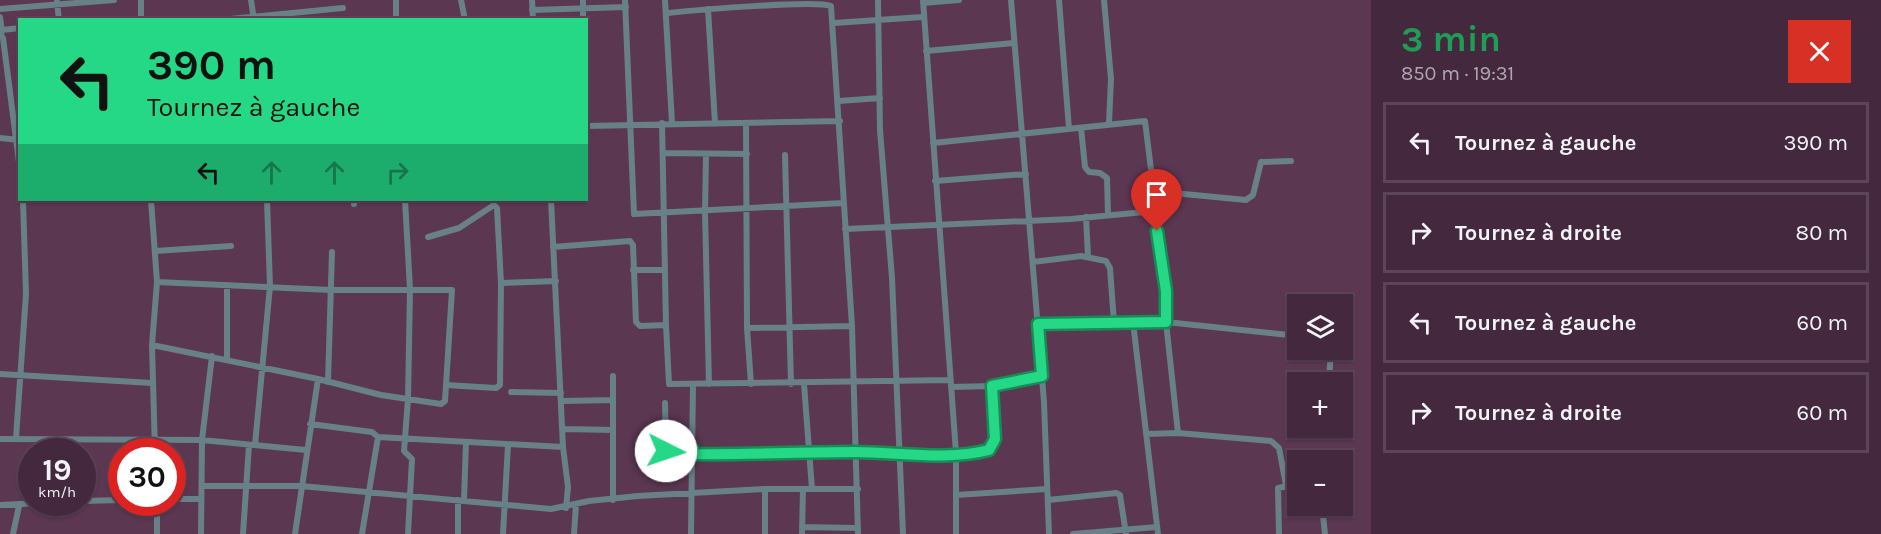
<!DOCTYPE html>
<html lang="fr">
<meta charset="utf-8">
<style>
:root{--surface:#44293e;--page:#4e3549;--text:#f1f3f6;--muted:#afa6b0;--line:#5c4558}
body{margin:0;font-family:Karla,sans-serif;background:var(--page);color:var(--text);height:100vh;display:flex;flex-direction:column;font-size:22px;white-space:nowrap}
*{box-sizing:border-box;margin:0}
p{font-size:20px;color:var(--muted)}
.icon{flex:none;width:33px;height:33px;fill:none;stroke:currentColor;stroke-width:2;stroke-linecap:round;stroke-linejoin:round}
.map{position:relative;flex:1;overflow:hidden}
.side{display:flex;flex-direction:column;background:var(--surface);width:510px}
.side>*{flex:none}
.banner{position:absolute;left:18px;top:18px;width:570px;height:183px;border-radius:0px;box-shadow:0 2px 4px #0004,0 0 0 2px var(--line);background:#24d886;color:#111;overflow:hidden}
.tools{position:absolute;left:1287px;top:294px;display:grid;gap:12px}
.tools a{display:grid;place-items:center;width:66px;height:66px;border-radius:0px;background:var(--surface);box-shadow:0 2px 4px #0004,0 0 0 2px var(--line);font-size:30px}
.speed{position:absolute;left:18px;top:438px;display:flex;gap:12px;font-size:30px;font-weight:700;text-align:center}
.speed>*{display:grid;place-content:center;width:78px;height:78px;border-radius:50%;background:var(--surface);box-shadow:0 2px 4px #0004,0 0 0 2px var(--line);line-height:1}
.speed small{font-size:15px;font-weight:400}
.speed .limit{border:9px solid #d22;background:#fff;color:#111}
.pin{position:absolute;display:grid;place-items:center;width:51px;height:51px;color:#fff;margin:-62px -26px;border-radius:50% 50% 50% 0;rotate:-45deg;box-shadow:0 0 6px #0007}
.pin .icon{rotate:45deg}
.me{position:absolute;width:66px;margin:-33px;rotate:94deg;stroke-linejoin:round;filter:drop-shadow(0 0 4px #0008)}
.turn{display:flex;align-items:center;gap:21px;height:126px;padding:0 30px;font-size:27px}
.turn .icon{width:78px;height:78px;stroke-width:2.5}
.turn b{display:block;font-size:42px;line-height:51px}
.lanes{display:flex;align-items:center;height:57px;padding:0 30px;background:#0003;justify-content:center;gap:30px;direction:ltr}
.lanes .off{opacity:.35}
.round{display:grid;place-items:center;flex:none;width:63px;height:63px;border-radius:0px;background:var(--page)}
.overview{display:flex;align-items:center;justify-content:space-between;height:102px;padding:0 30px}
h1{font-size:36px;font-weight:700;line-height:45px;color:#1e9e55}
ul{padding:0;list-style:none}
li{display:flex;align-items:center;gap:18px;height:81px;margin:0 12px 9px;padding:0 18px;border:3px solid var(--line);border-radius:0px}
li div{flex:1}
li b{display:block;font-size:22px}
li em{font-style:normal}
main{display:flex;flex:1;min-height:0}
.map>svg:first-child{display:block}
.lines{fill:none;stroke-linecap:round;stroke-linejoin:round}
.street{stroke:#688087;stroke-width:6}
.route-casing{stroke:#178c57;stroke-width:15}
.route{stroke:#24d886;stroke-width:10}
</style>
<main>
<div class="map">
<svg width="1371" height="534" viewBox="0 0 1371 534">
<rect width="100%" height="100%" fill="#5b3752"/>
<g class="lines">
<path class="street" d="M141,0V20
M251,0L254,20
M461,0L465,20
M532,0L533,20
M583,0V20
M625,0L634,214L843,203
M665,0L672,123
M878,0L880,130L892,278L903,534
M923,0L956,453V534
M1011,0L1044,402L1049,534
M1059,0L1069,129
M1104,0L1111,79L1109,123
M57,2L59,20
M923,3L959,0
M0,9L114,0
M708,9L715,123
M532,10L626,7
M668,13C695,10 815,0 831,6L852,326L858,534
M0,17L2,32
M220,20L343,8
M396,20V0
M834,23L922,17
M2,30L20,28
M0,34L3,38L20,170
M926,51L1014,43
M839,101L880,98
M662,123L666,325L669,384L950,380
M746,123L747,328L751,384
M586,126L840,121
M1081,128L1085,167L1089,172L1100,173L1107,178L1108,214
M0,138L19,140
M933,143L1145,121L1166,291V322L1178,433
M664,153L747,154
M706,155L705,212L709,384
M785,155L791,384
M935,181L1026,174
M1153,191L1246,200L1253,195L1261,162L1291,161
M151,200L157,282L152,345L155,452
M354,200V204
M405,200L410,289L408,399L404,451L412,459L408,534
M551,200L563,447L568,487L566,508
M1086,217L1088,256
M845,229L1071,219L1155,211
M428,237L459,228L494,205L497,208L501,283L500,385L496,388L446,385
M553,247L630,241L633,245L636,322L640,326L666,325
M155,251L231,246
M1033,262L1081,256L1106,261L1110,268L1114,323
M633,270H665
M501,283L556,281
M227,285V359
M1133,322L1158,534
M1038,324L1166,322L1298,336
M747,328L852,326
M152,345L318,379L381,395L441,404L445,401L452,290H331L157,282
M0,374L152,383
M328,382L332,252
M1329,382L1331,350
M804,384L812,489
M951,387L992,386L1042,376
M511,392L561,393
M562,401L613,400
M665,403L666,451
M310,424L372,432L378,437
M563,429L613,430
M1146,434L1178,433L1271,441L1279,448L1286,485
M16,438L26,294L23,200
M0,439L202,440L306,450
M255,445L270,286L267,200
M645,451L693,450
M693,454L981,452L989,450L995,439L992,386
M202,486H301L551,509L589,501L638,496L765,489H858
M765,489V534
M956,495L1047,489
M172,499H201
M458,500V534
M464,500L466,442
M613,500V376
M1048,500L1116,493L1120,495L1126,534
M82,501L122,500
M157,502V534
M0,505L62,502
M1322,506L1325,534
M802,527L858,528
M13,534L19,506
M201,534L202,440L212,356
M243,534L249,445
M295,534L318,379
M362,534L378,437L563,447
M503,534L508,445
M574,534L576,505
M691,534L693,385
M802,534L803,489
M1073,534L1157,527
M1279,534L1278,488L1298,484"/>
</g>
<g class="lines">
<defs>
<path id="route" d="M666,451L693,450V454C747,455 801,452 855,452C898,452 947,461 989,450L995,439L992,386L1042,376L1038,324L1166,322V291L1157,231"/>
</defs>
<use href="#route" class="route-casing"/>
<use href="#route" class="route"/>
</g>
</svg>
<div class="tools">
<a><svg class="icon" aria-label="layers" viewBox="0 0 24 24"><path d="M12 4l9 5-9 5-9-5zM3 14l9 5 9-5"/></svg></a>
<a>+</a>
<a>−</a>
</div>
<div class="speed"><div>19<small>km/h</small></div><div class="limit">30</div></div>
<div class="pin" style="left:1157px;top:231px;background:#d93025"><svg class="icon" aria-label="arrive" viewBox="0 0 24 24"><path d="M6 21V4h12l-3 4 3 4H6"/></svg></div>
<svg class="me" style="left:666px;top:451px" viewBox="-20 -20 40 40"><circle r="19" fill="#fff"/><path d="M0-13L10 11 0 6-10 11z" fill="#24d886"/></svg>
<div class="banner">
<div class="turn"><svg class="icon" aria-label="left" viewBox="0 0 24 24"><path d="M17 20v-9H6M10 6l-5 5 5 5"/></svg><div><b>390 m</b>Tournez à gauche</div></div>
<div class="lanes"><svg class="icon" aria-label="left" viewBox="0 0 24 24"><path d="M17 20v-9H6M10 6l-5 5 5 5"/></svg><svg class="icon off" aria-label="ahead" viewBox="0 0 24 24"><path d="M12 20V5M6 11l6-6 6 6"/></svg><svg class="icon off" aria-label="ahead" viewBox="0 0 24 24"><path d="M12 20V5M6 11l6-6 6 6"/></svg><svg class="icon off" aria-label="right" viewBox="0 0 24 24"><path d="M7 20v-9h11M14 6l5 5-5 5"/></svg></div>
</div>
</div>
<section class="side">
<div class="overview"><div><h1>3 min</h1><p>850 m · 19:31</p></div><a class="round" style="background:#d93025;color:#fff"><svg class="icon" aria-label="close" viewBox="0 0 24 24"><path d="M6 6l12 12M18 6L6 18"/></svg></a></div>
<ul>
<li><svg class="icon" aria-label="left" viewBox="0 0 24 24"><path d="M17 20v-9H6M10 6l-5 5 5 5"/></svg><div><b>Tournez à gauche</b></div><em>390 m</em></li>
<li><svg class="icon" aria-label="right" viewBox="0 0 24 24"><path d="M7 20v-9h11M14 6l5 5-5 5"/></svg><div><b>Tournez à droite</b></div><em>80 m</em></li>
<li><svg class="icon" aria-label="left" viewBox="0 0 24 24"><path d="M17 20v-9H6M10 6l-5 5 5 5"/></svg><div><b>Tournez à gauche</b></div><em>60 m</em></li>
<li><svg class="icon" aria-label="right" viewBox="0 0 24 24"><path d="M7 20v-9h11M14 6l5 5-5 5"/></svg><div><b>Tournez à droite</b></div><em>60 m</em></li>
</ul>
</section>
</main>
